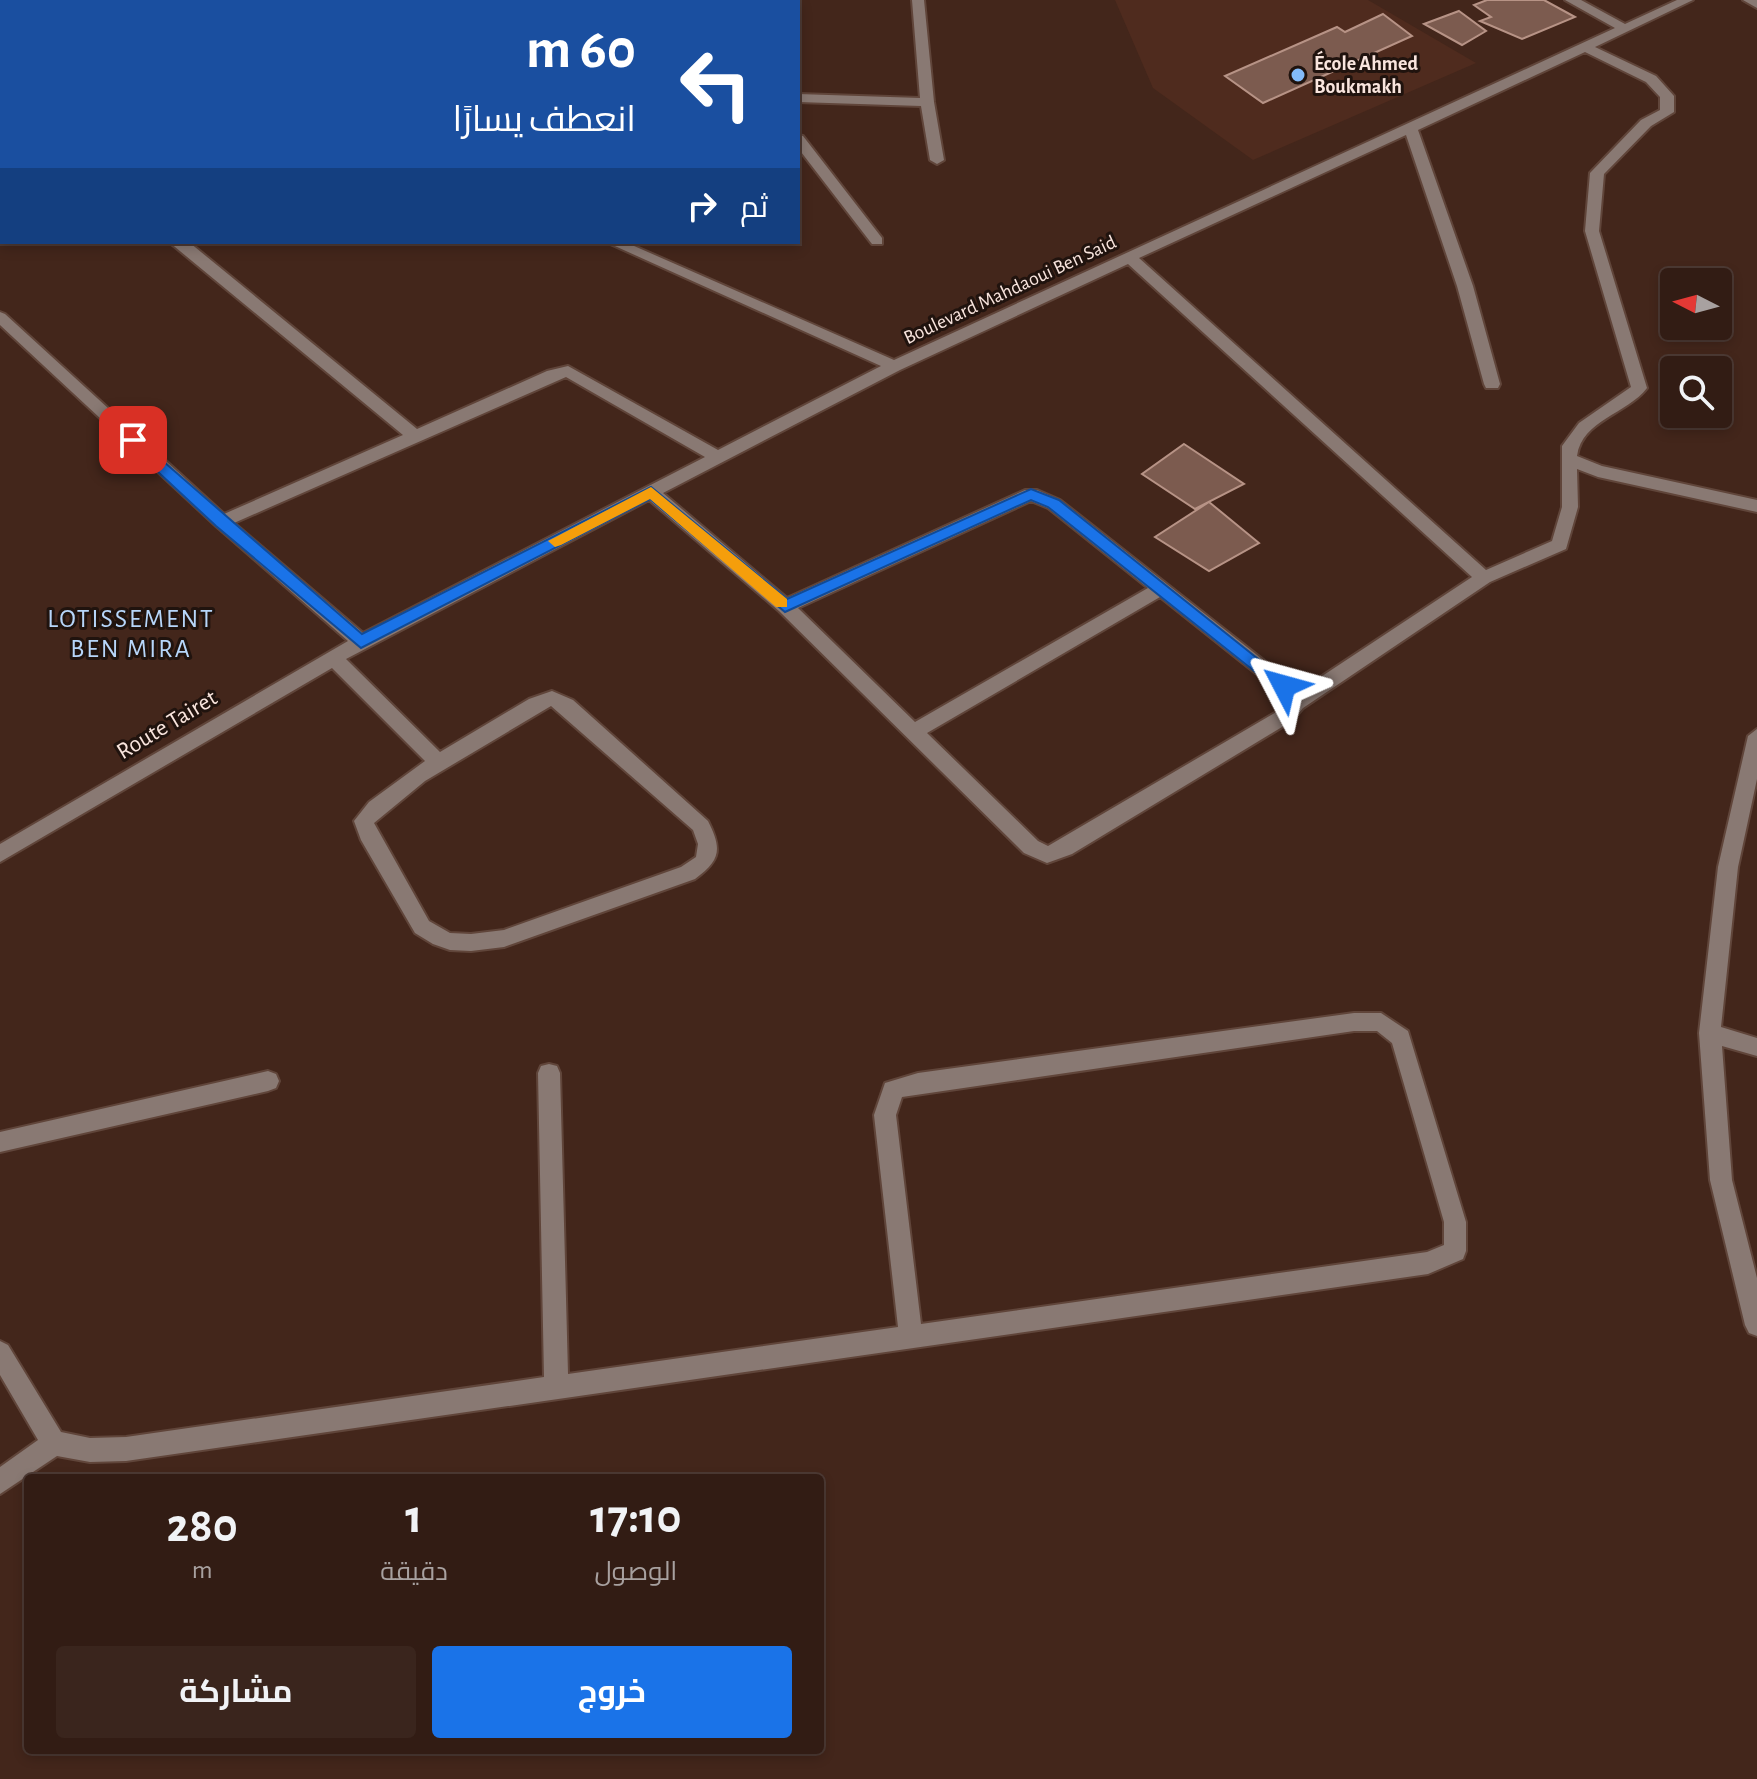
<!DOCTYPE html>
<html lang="ar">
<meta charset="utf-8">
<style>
:root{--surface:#321c14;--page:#3a251d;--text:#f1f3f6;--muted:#a8a1a0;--line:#4d3a34;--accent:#1a73e8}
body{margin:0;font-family:"Alegreya Sans",Cairo,sans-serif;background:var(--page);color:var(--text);direction:rtl;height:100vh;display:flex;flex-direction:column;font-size:30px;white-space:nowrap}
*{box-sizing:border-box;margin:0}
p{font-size:26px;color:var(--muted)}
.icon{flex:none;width:44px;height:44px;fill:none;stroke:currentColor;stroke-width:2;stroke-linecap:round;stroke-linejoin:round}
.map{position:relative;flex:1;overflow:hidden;direction:ltr}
.sheet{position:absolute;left:24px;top:1474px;width:800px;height:280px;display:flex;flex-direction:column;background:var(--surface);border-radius:8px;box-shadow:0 4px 12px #0003,0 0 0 2px var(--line);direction:rtl}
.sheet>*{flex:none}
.guide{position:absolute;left:0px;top:0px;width:800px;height:244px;box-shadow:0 4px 12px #0003,0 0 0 2px var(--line);direction:rtl;background:#1a4fa0;color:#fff;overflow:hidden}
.needle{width:52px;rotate:276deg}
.tools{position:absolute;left:1660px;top:268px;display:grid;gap:16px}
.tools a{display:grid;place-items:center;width:72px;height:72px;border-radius:8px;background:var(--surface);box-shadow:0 4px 12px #0003,0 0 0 2px var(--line);font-size:40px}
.pin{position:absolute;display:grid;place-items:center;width:68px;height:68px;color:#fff;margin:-34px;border-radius:16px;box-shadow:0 4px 12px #0006}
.me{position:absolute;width:88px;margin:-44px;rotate:309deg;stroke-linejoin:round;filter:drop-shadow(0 0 6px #0008)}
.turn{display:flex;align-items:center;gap:28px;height:168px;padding:0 32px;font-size:36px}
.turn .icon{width:104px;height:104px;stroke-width:2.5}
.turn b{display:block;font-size:56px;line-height:68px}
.then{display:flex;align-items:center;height:76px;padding:0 32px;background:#0003;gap:16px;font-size:30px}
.eta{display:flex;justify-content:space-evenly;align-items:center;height:136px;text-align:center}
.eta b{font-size:48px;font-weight:700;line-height:56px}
.action{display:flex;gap:16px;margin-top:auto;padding:16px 32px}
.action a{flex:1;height:92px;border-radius:8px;background:var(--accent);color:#fff;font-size:32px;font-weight:700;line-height:92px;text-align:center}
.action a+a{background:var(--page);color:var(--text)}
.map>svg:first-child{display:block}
.built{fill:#4f2b1e}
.building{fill:#7c5b4f;stroke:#b79386;stroke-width:2}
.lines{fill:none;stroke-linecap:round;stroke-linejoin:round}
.minor-casing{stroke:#60453a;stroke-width:4}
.minor{fill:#897973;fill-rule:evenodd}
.route{fill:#1a73e8;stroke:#114b97;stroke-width:2}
.slow{fill:#f59e0b}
.poi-dot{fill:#83bcfb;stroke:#20130e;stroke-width:3}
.labels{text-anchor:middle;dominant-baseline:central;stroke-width:6;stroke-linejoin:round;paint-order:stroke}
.far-poi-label{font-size:20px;font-weight:bold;fill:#f9e5de;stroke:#20130e;text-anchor:start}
.far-street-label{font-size:20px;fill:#f9e5de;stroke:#20130e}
.street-label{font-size:24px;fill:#f9e5de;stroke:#20130e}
.neighbourhood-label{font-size:26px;letter-spacing:2px;fill:#b7d6fa;stroke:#20130e}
</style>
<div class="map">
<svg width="1757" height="1779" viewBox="0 0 1757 1779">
<rect width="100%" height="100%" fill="#43261b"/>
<path class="built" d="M1115,0H1368L1476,63L1253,160L1153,88Z"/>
<path class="building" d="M1487,0H1544L1575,17L1522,39L1480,21L1491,17L1474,5Z
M1459,11L1486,31L1462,45L1424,24Z
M1383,14L1412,36L1263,103L1225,76L1337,27L1345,32Z
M1184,444L1244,484L1195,509L1142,474Z
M1209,502L1259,543L1209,571L1155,537Z"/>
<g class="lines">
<defs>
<path id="minor" d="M249,0H270L271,2H250Z
M685,0H698L699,2H686Z
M912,0H924L934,102L944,160L937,164L930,160L921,106L798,102V94L920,98Z
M1565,0H1581L1625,24L1677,0H1693L1595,47L1656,76L1674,96V112L1651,126L1604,174L1599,231L1647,388C1627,414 1582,420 1577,456L1602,466L1757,500V512L1598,477L1577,469L1578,507L1566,549L1490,582L1303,708L1292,721L1072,854L1047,863L1024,853L779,611L649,500L346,659L440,752L529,699L552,691L573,700L708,821C722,849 721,860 695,879L504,947L471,951L450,950L433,944L415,933L361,840L354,821L369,802L425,761L332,668L0,862V844L348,641L216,526L0,325V312L5,314L224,514L403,435L169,242L190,243L417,429L547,371L568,366L718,450L881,366L606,242H625L894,360L1615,28ZM1585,52L1646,82L1660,97V110L1641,120L1590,173L1585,231L1631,387L1579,423L1562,446V507L1552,541L1486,570L1139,258L1406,135L1457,286L1484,384L1486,388H1498L1500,384L1473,286L1418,130ZM1128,264L1472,577L1298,692L1290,681L1060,500L1037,490H1025L787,598L663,493L900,370ZM566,377L705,457L363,633L234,523ZM1031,501L1048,508L1148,588L915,722L798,608ZM1160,597L1278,691L1286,703L1278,711L1048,846L1038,841L927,733ZM551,706L693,830L698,844L696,857L681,867L504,930L471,934L450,933L429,921L374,823L425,781Z
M1743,0H1757V8Z
M0,53H2V61H0Z
M798,135L803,136L882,238V244H872L798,148Z
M0,193H2V201H0Z
M1757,729V779L1738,867L1721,1027L1757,1038V1056L1722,1046L1732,1180L1757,1278V1336L1749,1333L1745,1325L1710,1180L1699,1033L1718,867L1748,736Z
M1354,1013H1381L1408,1031L1466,1222V1251L1463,1259L1428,1274L126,1461L90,1462L57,1456L0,1494V1467L38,1440L0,1375V1341L8,1345L61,1432L90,1438L126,1437L544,1377L538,1073L541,1066L549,1064L557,1066L560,1073L568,1374L898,1327L874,1115L885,1083L918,1073ZM1354,1031H1377L1392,1043L1444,1222V1245L1427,1252L921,1324L896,1115L902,1097Z
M268,1071L276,1074L279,1081L276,1088L268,1091L0,1152V1132Z"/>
</defs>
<use href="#minor" class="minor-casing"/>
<use href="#minor" class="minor"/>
</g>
<path class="route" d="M133,435L362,634L651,487L787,599L1031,489L1059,500L1292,686L1284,692L1278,690L1048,507L1031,500L785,612L650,499L361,648L216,526L128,444V436Z"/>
<path class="slow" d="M651,487L787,599V607H776L650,499L561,545L555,547L548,541Z"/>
<circle class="poi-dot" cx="1298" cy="75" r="8"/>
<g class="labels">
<g class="far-poi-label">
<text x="1314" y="64">École Ahmed<tspan x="1314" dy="23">Boukmakh</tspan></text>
</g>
<g class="far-street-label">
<text transform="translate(1010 290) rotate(-25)">Boulevard Mahdaoui Ben Said</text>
</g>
<g class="street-label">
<text transform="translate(167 725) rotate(-31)">Route Tairet</text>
</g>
<g class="neighbourhood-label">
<text x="131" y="619">LOTISSEMENT<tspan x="131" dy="30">BEN MIRA</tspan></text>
</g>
</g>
</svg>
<div class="tools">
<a><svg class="needle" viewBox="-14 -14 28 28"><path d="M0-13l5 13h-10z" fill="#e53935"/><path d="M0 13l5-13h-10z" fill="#a8a1a0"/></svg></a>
<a><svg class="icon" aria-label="search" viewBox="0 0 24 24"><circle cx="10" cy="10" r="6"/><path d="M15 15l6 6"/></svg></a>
</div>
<div class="pin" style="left:133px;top:440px;background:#d93025"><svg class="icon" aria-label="arrive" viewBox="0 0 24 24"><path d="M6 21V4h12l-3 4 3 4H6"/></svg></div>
<svg class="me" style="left:1284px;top:686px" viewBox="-20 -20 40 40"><path d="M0-17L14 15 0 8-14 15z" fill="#1a73e8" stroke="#fff" stroke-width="4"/></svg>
<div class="guide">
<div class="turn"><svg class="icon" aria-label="left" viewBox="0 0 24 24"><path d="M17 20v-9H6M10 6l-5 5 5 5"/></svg><div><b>60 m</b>انعطف يسارًا</div></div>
<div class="then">ثم<svg class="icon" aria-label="right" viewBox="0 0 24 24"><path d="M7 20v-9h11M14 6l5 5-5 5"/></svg></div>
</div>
<section class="sheet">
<div class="eta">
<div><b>17:10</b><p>الوصول</p></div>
<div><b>1</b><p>دقيقة</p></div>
<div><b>280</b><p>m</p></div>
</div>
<div class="action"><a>خروج</a><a>مشاركة</a></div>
</section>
</div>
